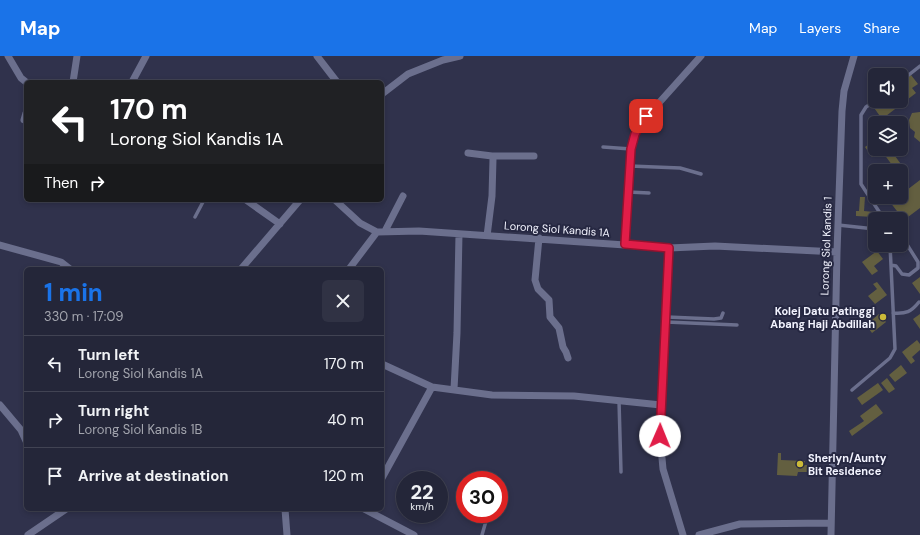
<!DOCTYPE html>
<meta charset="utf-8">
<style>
:root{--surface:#242639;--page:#303244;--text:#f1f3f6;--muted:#a3a5ae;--line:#414353;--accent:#1a73e8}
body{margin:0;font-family:"DM Sans",sans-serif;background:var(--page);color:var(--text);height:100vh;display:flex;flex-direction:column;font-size:15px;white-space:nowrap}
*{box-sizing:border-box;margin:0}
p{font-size:13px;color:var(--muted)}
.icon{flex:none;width:22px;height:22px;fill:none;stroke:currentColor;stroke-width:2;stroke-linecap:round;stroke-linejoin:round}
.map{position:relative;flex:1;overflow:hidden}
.side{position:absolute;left:24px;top:211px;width:360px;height:244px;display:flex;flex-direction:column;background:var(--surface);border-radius:6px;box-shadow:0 2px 6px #0003,0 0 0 1px var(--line)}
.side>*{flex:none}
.top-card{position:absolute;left:24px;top:24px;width:360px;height:122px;border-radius:6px;box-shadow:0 2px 6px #0003,0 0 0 1px var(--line);background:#202124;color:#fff;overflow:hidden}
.tools{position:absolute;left:868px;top:12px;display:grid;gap:8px}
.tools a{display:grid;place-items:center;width:40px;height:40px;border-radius:6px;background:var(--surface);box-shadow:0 2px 6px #0003,0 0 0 1px var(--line);font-size:20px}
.speed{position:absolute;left:396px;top:415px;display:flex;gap:8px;font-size:20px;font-weight:700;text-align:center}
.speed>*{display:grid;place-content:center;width:52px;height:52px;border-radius:50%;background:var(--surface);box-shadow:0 2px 6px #0003,0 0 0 1px var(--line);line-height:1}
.speed small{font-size:10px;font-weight:400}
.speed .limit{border:6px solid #d22;background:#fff;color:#111}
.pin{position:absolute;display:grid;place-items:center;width:34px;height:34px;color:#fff;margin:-17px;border-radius:8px;box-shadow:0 2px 6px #0006}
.me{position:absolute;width:44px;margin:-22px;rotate:1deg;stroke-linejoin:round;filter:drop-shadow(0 0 3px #0008)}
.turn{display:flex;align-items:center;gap:14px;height:84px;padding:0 20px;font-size:18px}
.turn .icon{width:52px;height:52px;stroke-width:2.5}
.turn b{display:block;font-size:28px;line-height:34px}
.then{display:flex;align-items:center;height:38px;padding:0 20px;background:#0003;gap:8px;font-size:15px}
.round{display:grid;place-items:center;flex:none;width:42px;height:42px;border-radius:6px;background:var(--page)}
.overview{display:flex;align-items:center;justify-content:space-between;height:68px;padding:0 20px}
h1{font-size:24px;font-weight:800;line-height:30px;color:var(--accent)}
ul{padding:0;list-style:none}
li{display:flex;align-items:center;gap:12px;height:56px;padding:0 20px;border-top:1px solid var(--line)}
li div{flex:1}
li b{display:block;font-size:15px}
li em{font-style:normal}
header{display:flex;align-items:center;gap:24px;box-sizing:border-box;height:56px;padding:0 20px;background:var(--accent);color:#fff}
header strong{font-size:19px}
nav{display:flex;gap:22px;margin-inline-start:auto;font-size:14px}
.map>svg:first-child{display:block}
.building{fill:#635f40}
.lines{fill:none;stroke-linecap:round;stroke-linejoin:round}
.lane{stroke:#6b6f8d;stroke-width:3.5}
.street{stroke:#6b6f8d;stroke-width:7}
.route-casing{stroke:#92132f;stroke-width:10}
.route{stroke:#e11d48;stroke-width:7}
.poi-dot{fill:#cbba39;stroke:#262842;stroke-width:1.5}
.labels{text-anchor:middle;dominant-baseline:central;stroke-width:4;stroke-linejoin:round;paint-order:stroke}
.street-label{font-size:11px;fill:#f2f3fe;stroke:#262842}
.poi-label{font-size:11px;font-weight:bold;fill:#f2f3fe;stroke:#262842;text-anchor:end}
</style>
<header>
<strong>Map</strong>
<nav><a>Map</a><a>Layers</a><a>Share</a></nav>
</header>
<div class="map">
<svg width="920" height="479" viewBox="0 0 920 479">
<rect width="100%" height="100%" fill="#30324c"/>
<path class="building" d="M911,19L918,28L912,32L916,37L882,63L872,49L877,45H901V27Z
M920,56V86L914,81L915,76L910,72L909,64L912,57Z
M875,84V93H890L908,118L901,123V115H893L895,113L881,94L872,101L865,91Z
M920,124V152L904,164L886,141H901V135L903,137Z
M860,141H865L864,155L874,156L873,161L856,160V155H859Z
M877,195L883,203L874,210L878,215L872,219L862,206Z
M920,221V238L912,227Z
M877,226L887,239L875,248L868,240L877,233L873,228Z
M879,258L886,266L872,277L866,269Z
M920,258V273L913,263Z
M917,284L920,288V294L912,301L915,305L911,308L902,296Z
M901,309L907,317L895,326L889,319Z
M887,322L895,333L889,337L881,327Z
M878,327L883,334L862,349L857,342Z
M876,348L883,357L852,380L849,375L864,365L860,360Z
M778,397H781V404L805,405L804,409H807V416H798L797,420L777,419Z"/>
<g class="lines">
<path class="lane" d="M901,25L920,10
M875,45L866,51L861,59V128L880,157V163
M603,91L631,93
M630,110L680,112L701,118
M628,136L649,137
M195,161L204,144
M838,169L875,173
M891,209L896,210L902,218L909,219L918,212V206L901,179
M893,257C906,258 911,256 919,246
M667,261L714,263L721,262L723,257
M666,266L737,269
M852,334L890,302L895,293L890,189
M619,345L621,416
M482,479L486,465"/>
<path class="street" d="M8,0L21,22L26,26
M317,0L337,26
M73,26L77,0
M132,26L146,0
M382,38L408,18L443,4L460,0
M24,64L26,57
M468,97L492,100L493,103L492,140L487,180
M492,100H534
M246,144L280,168
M335,144L360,167L377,176L419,175L669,192L715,190L837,196
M385,175L403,140
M539,182L535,224L538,233L549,244L550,261L559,272L563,291L566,296L568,302
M625,188L631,93L635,78L640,68L701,0
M0,189L61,206L70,213
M669,192L660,380L663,413L683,479
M241,213L300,144
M349,213L377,176
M382,308L432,331
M454,333L457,277L459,178
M0,349L21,374L26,385
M382,422L432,331L492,339L574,340L661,349
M285,453L287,479
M364,453L414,479
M28,479L66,453
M699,479L740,468L830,467
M831,479L837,196L842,55L844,35L854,0"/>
</g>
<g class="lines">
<defs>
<path id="route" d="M646,60L635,78L631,93L625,188L669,192L660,380"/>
</defs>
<use href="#route" class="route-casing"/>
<use href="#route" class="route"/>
</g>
<g class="poi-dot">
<circle cx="883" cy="261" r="4"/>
<circle cx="800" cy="408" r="4"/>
</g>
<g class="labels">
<g class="street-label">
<text transform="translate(557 173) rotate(4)">Lorong Siol Kandis 1A</text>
<text transform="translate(826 190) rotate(-88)">Lorong Siol Kandis 1</text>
</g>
<g class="poi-label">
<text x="875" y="255">Kolej Datu Patinggi<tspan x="875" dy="13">Abang Haji Abdillah</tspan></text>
<text x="808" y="402" text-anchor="start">Sherlyn/Aunty<tspan x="808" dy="13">Bit Residence</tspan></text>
</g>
</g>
</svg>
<div class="tools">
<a><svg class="icon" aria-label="sound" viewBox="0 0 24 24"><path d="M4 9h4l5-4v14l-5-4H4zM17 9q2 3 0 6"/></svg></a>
<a><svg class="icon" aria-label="layers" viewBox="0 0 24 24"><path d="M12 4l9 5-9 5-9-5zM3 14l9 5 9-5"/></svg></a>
<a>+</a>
<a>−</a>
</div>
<div class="speed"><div>22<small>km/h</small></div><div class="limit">30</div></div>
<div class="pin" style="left:646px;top:60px;background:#d93025"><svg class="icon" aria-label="arrive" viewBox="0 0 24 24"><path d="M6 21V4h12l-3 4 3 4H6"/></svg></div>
<svg class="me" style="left:660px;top:380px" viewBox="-20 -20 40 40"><circle r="19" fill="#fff"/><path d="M0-13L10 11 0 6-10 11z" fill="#e11d48"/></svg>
<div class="top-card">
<div class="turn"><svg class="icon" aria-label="left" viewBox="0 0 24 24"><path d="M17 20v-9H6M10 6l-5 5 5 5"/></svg><div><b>170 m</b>Lorong Siol Kandis 1A</div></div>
<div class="then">Then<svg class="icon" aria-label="right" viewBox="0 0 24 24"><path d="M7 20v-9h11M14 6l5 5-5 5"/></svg></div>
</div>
<section class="side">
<div class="overview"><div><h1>1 min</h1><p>330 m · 17:09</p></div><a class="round"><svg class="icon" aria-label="close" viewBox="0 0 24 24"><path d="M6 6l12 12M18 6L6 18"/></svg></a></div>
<ul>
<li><svg class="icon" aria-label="left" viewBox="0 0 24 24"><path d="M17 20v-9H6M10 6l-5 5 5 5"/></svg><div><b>Turn left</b><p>Lorong Siol Kandis 1A</p></div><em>170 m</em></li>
<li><svg class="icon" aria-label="right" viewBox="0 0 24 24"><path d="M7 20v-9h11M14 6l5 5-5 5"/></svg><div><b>Turn right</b><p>Lorong Siol Kandis 1B</p></div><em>40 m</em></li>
<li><svg class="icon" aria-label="arrive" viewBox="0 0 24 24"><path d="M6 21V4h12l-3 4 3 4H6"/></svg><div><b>Arrive at destination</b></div><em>120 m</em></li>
</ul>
</section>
</div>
